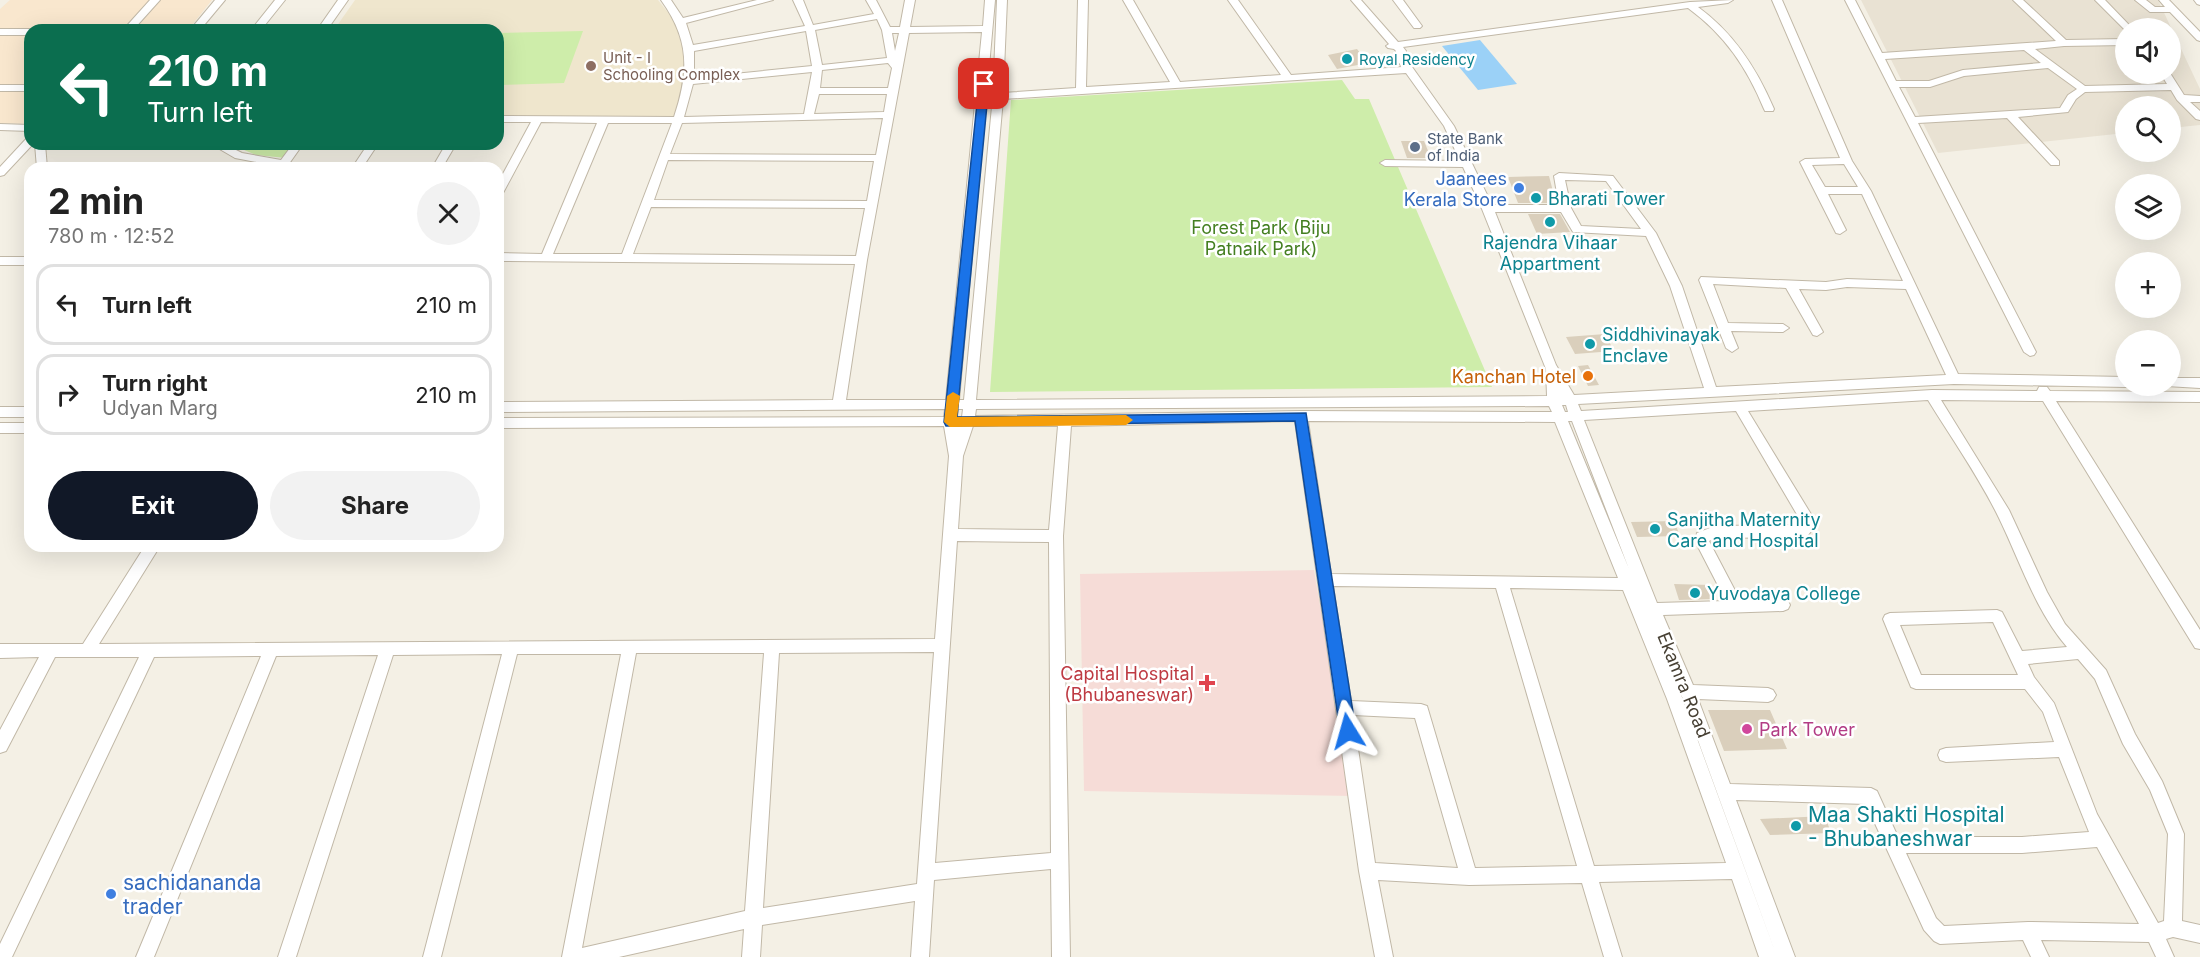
<!DOCTYPE html>
<meta charset="utf-8">
<style>
:root{--surface:#fff;--page:#f2f2f2;--text:#222;--muted:#767676;--line:#e0e0e0;--accent:#111827}
body{margin:0;font-family:Inter,sans-serif;background:var(--page);color:var(--text);height:100vh;display:flex;flex-direction:column;font-size:22px;white-space:nowrap}
*{box-sizing:border-box;margin:0}
p{font-size:20px;color:var(--muted)}
.icon{flex:none;width:33px;height:33px;fill:none;stroke:currentColor;stroke-width:2;stroke-linecap:round;stroke-linejoin:round}
.map{position:relative;flex:1;overflow:hidden}
.side{position:absolute;left:24px;top:162px;width:480px;height:390px;display:flex;flex-direction:column;background:var(--surface);border-radius:18px;box-shadow:0 6px 24px #0002}
.side>*{flex:none}
.guide{position:absolute;left:24px;top:24px;width:480px;height:126px;border-radius:18px;box-shadow:0 6px 24px #0002;background:#0b6e4f;color:#fff;overflow:hidden}
.buttons{position:absolute;left:2115px;top:18px;display:grid;gap:12px}
.buttons a{display:grid;place-items:center;width:66px;height:66px;border-radius:50%;background:var(--surface);box-shadow:0 6px 24px #0002;font-size:30px}
.pin{position:absolute;display:grid;place-items:center;width:51px;height:51px;color:#fff;margin:-26px;border-radius:12px;box-shadow:0 3px 9px #0006}
.me{position:absolute;width:66px;margin:-33px;rotate:352deg;stroke-linejoin:round;filter:drop-shadow(0 0 4px #0008)}
.turn{display:flex;align-items:center;gap:21px;height:126px;padding:0 24px;font-size:27px}
.turn .icon{width:78px;height:78px;stroke-width:2.5}
.turn b{display:block;font-size:42px;line-height:51px}
.round{display:grid;place-items:center;flex:none;width:63px;height:63px;border-radius:32px;background:var(--page)}
.summary{display:flex;align-items:center;justify-content:space-between;height:102px;padding:0 24px}
h1{font-size:36px;font-weight:700;line-height:45px}
.button{display:flex;gap:12px;margin-top:auto;padding:12px 24px}
.button a{flex:1;height:69px;border-radius:36px;background:var(--accent);color:#fff;font-size:24px;font-weight:700;line-height:69px;text-align:center}
.button a+a{background:var(--page);color:var(--text)}
ul{padding:0;list-style:none}
li{display:flex;align-items:center;gap:18px;height:81px;margin:0 12px 9px;padding:0 12px;border:3px solid var(--line);border-radius:18px}
li div{flex:1}
li b{display:block;font-size:22px}
li em{font-style:normal}
.map>svg:first-child{display:block}
.residential{fill:#e9e2d3;fill-rule:evenodd}
.commercial{fill:#f9e7ce}
.education{fill:#efe6cd}
.medical{fill:#f6dcd7}
.green{fill:#ceedaa}
.water{fill:#9bd1f7}
.building{fill:#dacfbc}
.lines{fill:none;stroke-linecap:round;stroke-linejoin:round}
.minor-casing{stroke:#c1b8a7;stroke-width:2}
.minor{fill:#fff;fill-rule:evenodd}
.route{fill:#1a73e8;stroke:#114b97;stroke-width:1.5}
.slow{fill:#f59e0b}
.culture-dot{fill:#0f9aa8;stroke:#fff;stroke-width:2}
.education-dot{fill:#8d6e63;stroke:#fff;stroke-width:2}
.service-dot{fill:#5c6f8a;stroke:#fff;stroke-width:2}
.shop-dot{fill:#3f7fe0;stroke:#fff;stroke-width:2}
.food-dot{fill:#e8710a;stroke:#fff;stroke-width:2}
.health-dot{fill:#e0444e;stroke:#fff;stroke-width:2}
.hotel-dot{fill:#d1479c;stroke:#fff;stroke-width:2}
.labels{text-anchor:middle;dominant-baseline:central;stroke-width:5;stroke-linejoin:round;paint-order:stroke}
.far-education-label{font-size:15px;fill:#785e54;stroke:#fff;text-anchor:start}
.far-culture-label{font-size:15px;fill:#0d838f;stroke:#fff;text-anchor:start}
.far-service-label{font-size:15px;fill:#4e5e75;stroke:#fff;text-anchor:start}
.shop-label{font-size:18px;fill:#366cbe;stroke:#fff;text-anchor:end}
.culture-label{font-size:18px;fill:#0d838f;stroke:#fff;text-anchor:start}
.park-label{font-size:18px;fill:#447f21;stroke:#fff}
.food-label{font-size:18px;fill:#c56008;stroke:#fff;text-anchor:end}
.health-label{font-size:18px;fill:#be3a42;stroke:#fff;text-anchor:end}
.street-label{font-size:18px;fill:#474034;stroke:#fff}
.hotel-label{font-size:18px;fill:#b23c85;stroke:#fff;text-anchor:start}
.near-culture-label{font-size:21px;fill:#0d838f;stroke:#fff;text-anchor:start}
.near-shop-label{font-size:21px;fill:#366cbe;stroke:#fff;text-anchor:start}
</style>
<div class="map">
<svg width="2200" height="957" viewBox="0 0 2200 957">
<rect width="100%" height="100%" fill="#f4f0e5"/>
<path class="residential" d="M1861,0H2158L2200,89V125L2171,128L2170,106H2126L2125,133L1938,153ZM2126,28H2170V74H2126Z"/>
<path class="commercial" d="M10,0H212L188,30H30V124L0,123V9Z"/>
<path class="education" d="M355,0H658L674,20L685,55V78L677,116H498V30H334Z"/>
<path class="medical" d="M1314,570L1352,796L1084,791L1080,574Z"/>
<path class="green" d="M583,31L564,83L498,85V33Z
M1342,80L1355,99H1369L1492,387L990,392L1011,100Z
M230,144H295L286,158L256,155Z"/>
<path class="water" d="M1480,40L1517,84L1478,90L1442,46Z"/>
<path class="building" d="M1357,49L1368,63L1337,69L1328,55Z
M1401,141H1424L1431,158H1407Z
M1549,176L1556,203H1518L1508,177Z
M1528,214H1560L1570,232L1537,234Z
M1605,334L1614,351L1575,354L1566,337Z
M1588,365L1599,385L1588,386L1578,366Z
M1674,521L1680,536L1637,537L1631,522Z
M1674,584L1711,585L1716,599L1679,600Z
M1708,710H1770L1787,749L1724,751Z
M1825,816L1831,833L1770,835L1760,819Z"/>
<g class="lines">
<defs>
<path id="minor" d="M150,0H160L133,30H123Z
M215,0H225L200,30H190Z
M275,0H285L261,30H251Z
M338,0H348L327,30H317Z
M661,0H671L683,18L757,0H773L686,23L693,45L805,26L793,0H803L813,25L874,14L866,0H876L890,27H900L905,0H915L910,27L983,26L985,0H995L959,400H964L993,96L997,0H1007L1003,93L1076,88L1078,0H1088L1086,87L1170,82L1123,0H1133L1180,82L1281,75L1228,0H1238L1291,75L1402,67L1395,57L1396,51L1394,49L1388,48L1386,46L1389,44L1351,0H1361L1398,42L1690,2L1733,0L1728,3L1698,7C1734,33 1757,69 1774,109L1773,111H1765L1764,109C1747,68 1725,35 1688,8L1403,47L1406,51L1405,57L1454,126L1492,205H1559L1554,176L1559,173L1613,176L1656,233L1682,286L1716,387L1946,375L1906,289L1847,287L1826,290L1799,289L1823,332L1817,336L1813,335L1786,288L1713,284L1728,323L1783,324L1789,328L1783,332L1731,331L1738,348L1732,352L1726,348L1699,280L1701,277L1826,282L1847,279L1903,281L1862,194H1828L1846,230L1840,234L1836,233L1800,162L1805,159L1840,158L1772,0H1782L1852,161L1871,191L1958,374L2126,377V386H2130L2126,387L1954,384L1578,404L1581,411L1932,390L2037,391L2039,387H2047L2050,391L2200,392V402L2056,401L2200,630V649L2195,648L2043,401L1941,400L2009,510L2047,592L2065,624L2106,670L2135,734L2162,781L2184,834L2182,921L2200,925V943L2173,937L2166,939L2174,957H2156L2149,942L2041,940L2049,957H2031L2023,940L1940,944L1934,941L1924,930L1866,804L1736,800L1795,957H1777L1680,692L1652,625L1683,699L1777,957H1759L1732,879L1599,882L1622,957H1604L1582,883L1469,885L1378,880L1393,957H1375L1359,871L1295,421L1071,426L1063,536L1070,957H1052L1051,869L934,880L929,957H911L915,901L762,925L760,957H742L744,929L619,957H562L621,654H517L441,957H423L502,654L393,655L296,957H278L378,655L276,656L154,957H136L261,656L154,657L12,957H0V944L139,657H55L6,751L0,753V730L39,657L0,658V644H83L145,546H160L99,644L935,639L949,456L944,426L498,428V418L944,417L945,409L498,412V402L833,400L855,264L498,261V253L542,254L597,123L541,122L503,193L498,196V183L531,122H498V116L674,117C689,72 690,40 661,0ZM877,19L882,30L887,58L822,65L815,30ZM806,31L812,66L694,78V51ZM982,32L946,400H846L867,260L909,33ZM892,33H899L895,51ZM888,63L892,68L888,88H820L822,70ZM812,72L804,114L684,117L693,84ZM1406,73L1444,126L1460,161L1385,160L1380,163L1385,166L1463,167L1482,209L1546,369L1547,396L976,400L1003,99ZM819,94H887L884,112L814,114ZM883,118L876,155L670,154L682,123ZM608,123H672L622,254H553ZM668,160L874,161L867,201L654,200ZM1844,164L1858,187H1825L1812,165ZM1565,180L1606,181L1641,229L1581,226L1571,208ZM651,207L865,208L856,256L633,254ZM1495,212H1561L1573,232L1646,236L1670,286L1704,388L1574,395L1556,365ZM1928,400C1952,439 1979,477 1999,518C2020,561 2035,610 2067,647L2022,651L2002,612L1997,610L1890,613L1885,615L1883,619L1911,687L1916,689H2025L2043,712L2054,742L1946,748L1940,750L1938,755L1940,760L1946,762L2059,757L2089,832L2022,837H1898L1877,791L1871,788L1730,784L1698,699L1768,702L1773,700L1776,695L1773,690L1768,688L1693,685L1663,615L1783,611L1788,609L1790,605L1788,601L1783,599L1740,600L1709,541L1716,538L1803,537L1808,535L1817,524L1748,411ZM1562,405H1566L1568,412H1565ZM1549,406L1552,412L1301,411L975,416L976,409ZM958,409H963L962,417H957ZM1736,411L1802,523L1800,525L1715,526L1697,533L1695,541L1726,601L1657,603L1584,420ZM1308,421L1555,422L1618,578L1331,574ZM1568,421H1572L1629,569ZM973,426H1058L1049,530L958,529L963,456ZM957,541L1049,542L1051,853L935,863ZM1333,586L1496,588L1577,866L1475,868L1427,706L1421,704L1351,701ZM1510,588L1623,590L1667,699L1726,863L1594,866ZM1993,622L2018,675H1921L1900,625ZM934,652L917,884L763,908L779,653ZM636,653H764L745,911L582,948ZM2078,659L2095,679L2123,744L2150,790L2168,834L2164,921L2158,923L2097,814L2054,703L2034,677L2028,664ZM1353,715L1415,718L1458,868L1375,863ZM2097,847L2139,924L2028,922L1944,926L1936,918L1906,853H2022Z
M1393,0H1403L1422,26L1420,28H1414Z
M1845,0H1855L1882,53L2056,41L2013,0H2023L2066,40L2126,39V45L2064,46L2035,49L2085,86L2167,84L2161,74L2170,73L2184,95L2200,96V102H2190L2200,111V120L2196,119L2177,100L2171,90L2085,92L2076,99L2068,112L2018,117L2059,161V165H2051L2007,118L1918,123L2036,352L2034,355L2030,356L2024,352ZM2024,50L2041,63L1963,70L1929,81H1896L1885,59ZM2048,68L2077,89L2068,95L2060,108L1915,117L1899,87H1930L1964,76Z
M2095,0H2105L2132,28L2125,30Z
M2135,0H2146L2155,7H2165L2159,0H2169L2200,32V41L2197,40L2170,12H2150Z
M2194,0H2200V5L2197,4Z
M0,29H30L33,30H30V35H0Z
M0,85H30V91H0Z
M0,124L30,125V131L0,130Z
M30,138V144H33L4,175L0,176V167L26,139Z
M35,144H45L47,168H37Z
M211,144H224L242,153L281,160L293,144H303L286,168H276L277,166L235,158Z
M368,144H378L362,168H352Z
M446,144H456L442,168H432Z
M0,257H30V265H0Z
M2170,378H2200V388L2166,386H2170Z
M0,407H30V417H0Z
M0,423H30V433H0Z"/>
</defs>
<use href="#minor" class="minor-casing"/>
<use href="#minor" class="minor"/>
</g>
<path class="route" d="M984,81L989,84L957,417L1306,413L1356,731L1353,736L1348,738L1342,736L1340,731L1295,421L946,426L944,422L979,84Z"/>
<path class="slow" d="M953,392L960,396L957,417L1126,415L1133,420L1126,425L950,427L944,422L947,396Z"/>
<g class="culture-dot">
<circle cx="1347" cy="59" r="6"/>
<circle cx="1536" cy="198" r="6"/>
<circle cx="1550" cy="222" r="6"/>
<circle cx="1590" cy="344" r="6"/>
<circle cx="1655" cy="529" r="6"/>
<circle cx="1695" cy="593" r="6"/>
<circle cx="1796" cy="826" r="6"/>
</g>
<circle class="education-dot" cx="591" cy="66" r="6"/>
<circle class="service-dot" cx="1415" cy="147" r="6"/>
<g class="shop-dot">
<circle cx="1519" cy="188" r="6"/>
<circle cx="111" cy="894" r="6"/>
</g>
<circle class="food-dot" cx="1588" cy="376" r="6"/>
<path class="health-dot" d="M1204 674h6v6h6v6h-6v6h-6v-6h-6v-6h6z"/>
<circle class="hotel-dot" cx="1747" cy="729" r="6"/>
<g class="labels">
<g class="far-education-label">
<text x="603" y="57">Unit - I<tspan x="603" dy="17">Schooling Complex</tspan></text>
</g>
<g class="far-culture-label">
<text x="1359" y="59">Royal Residency</text>
</g>
<g class="far-service-label">
<text x="1427" y="138">State Bank<tspan x="1427" dy="17">of India</tspan></text>
</g>
<g class="shop-label">
<text x="1507" y="178">Jaanees<tspan x="1507" dy="21">Kerala Store</tspan></text>
</g>
<g class="culture-label">
<text x="1548" y="198">Bharati Tower</text>
<text x="1550" y="242" text-anchor="middle">Rajendra Vihaar<tspan x="1550" dy="21">Appartment</tspan></text>
<text x="1602" y="334">Siddhivinayak<tspan x="1602" dy="21">Enclave</tspan></text>
<text x="1667" y="519">Sanjitha Maternity<tspan x="1667" dy="21">Care and Hospital</tspan></text>
<text x="1707" y="593">Yuvodaya College</text>
</g>
<g class="park-label">
<text x="1261" y="227">Forest Park (Biju<tspan x="1261" dy="21">Patnaik Park)</tspan></text>
</g>
<g class="food-label">
<text x="1576" y="376">Kanchan Hotel</text>
</g>
<g class="health-label">
<text x="1194" y="673">Capital Hospital<tspan x="1194" dy="21">(Bhubaneswar)</tspan></text>
</g>
<g class="street-label">
<text transform="translate(1684 685) rotate(68)">Ekamra Road</text>
</g>
<g class="hotel-label">
<text x="1759" y="729">Park Tower</text>
</g>
<g class="near-culture-label">
<text x="1808" y="814">Maa Shakti Hospital<tspan x="1808" dy="24">- Bhubaneshwar</tspan></text>
</g>
<g class="near-shop-label">
<text x="123" y="882">sachidananda<tspan x="123" dy="24">trader</tspan></text>
</g>
</g>
</svg>
<div class="buttons">
<a><svg class="icon" aria-label="sound" viewBox="0 0 24 24"><path d="M4 9h4l5-4v14l-5-4H4zM17 9q2 3 0 6"/></svg></a>
<a><svg class="icon" aria-label="search" viewBox="0 0 24 24"><circle cx="10" cy="10" r="6"/><path d="M15 15l6 6"/></svg></a>
<a><svg class="icon" aria-label="layers" viewBox="0 0 24 24"><path d="M12 4l9 5-9 5-9-5zM3 14l9 5 9-5"/></svg></a>
<a>+</a>
<a>−</a>
</div>
<div class="pin" style="left:984px;top:84px;background:#d93025"><svg class="icon" aria-label="arrive" viewBox="0 0 24 24"><path d="M6 21V4h12l-3 4 3 4H6"/></svg></div>
<svg class="me" style="left:1348px;top:731px" viewBox="-20 -20 40 40"><path d="M0-17L14 15 0 8-14 15z" fill="#1a73e8" stroke="#fff" stroke-width="4"/></svg>
<div class="guide">
<div class="turn"><svg class="icon" aria-label="left" viewBox="0 0 24 24"><path d="M17 20v-9H6M10 6l-5 5 5 5"/></svg><div><b>210 m</b>Turn left</div></div>
</div>
<section class="side">
<div class="summary"><div><h1>2 min</h1><p>780 m · 12:52</p></div><a class="round"><svg class="icon" aria-label="close" viewBox="0 0 24 24"><path d="M6 6l12 12M18 6L6 18"/></svg></a></div>
<ul>
<li><svg class="icon" aria-label="left" viewBox="0 0 24 24"><path d="M17 20v-9H6M10 6l-5 5 5 5"/></svg><div><b>Turn left</b></div><em>210 m</em></li>
<li><svg class="icon" aria-label="right" viewBox="0 0 24 24"><path d="M7 20v-9h11M14 6l5 5-5 5"/></svg><div><b>Turn right</b><p>Udyan Marg</p></div><em>210 m</em></li>
</ul>
<div class="button"><a>Exit</a><a>Share</a></div>
</section>
</div>
